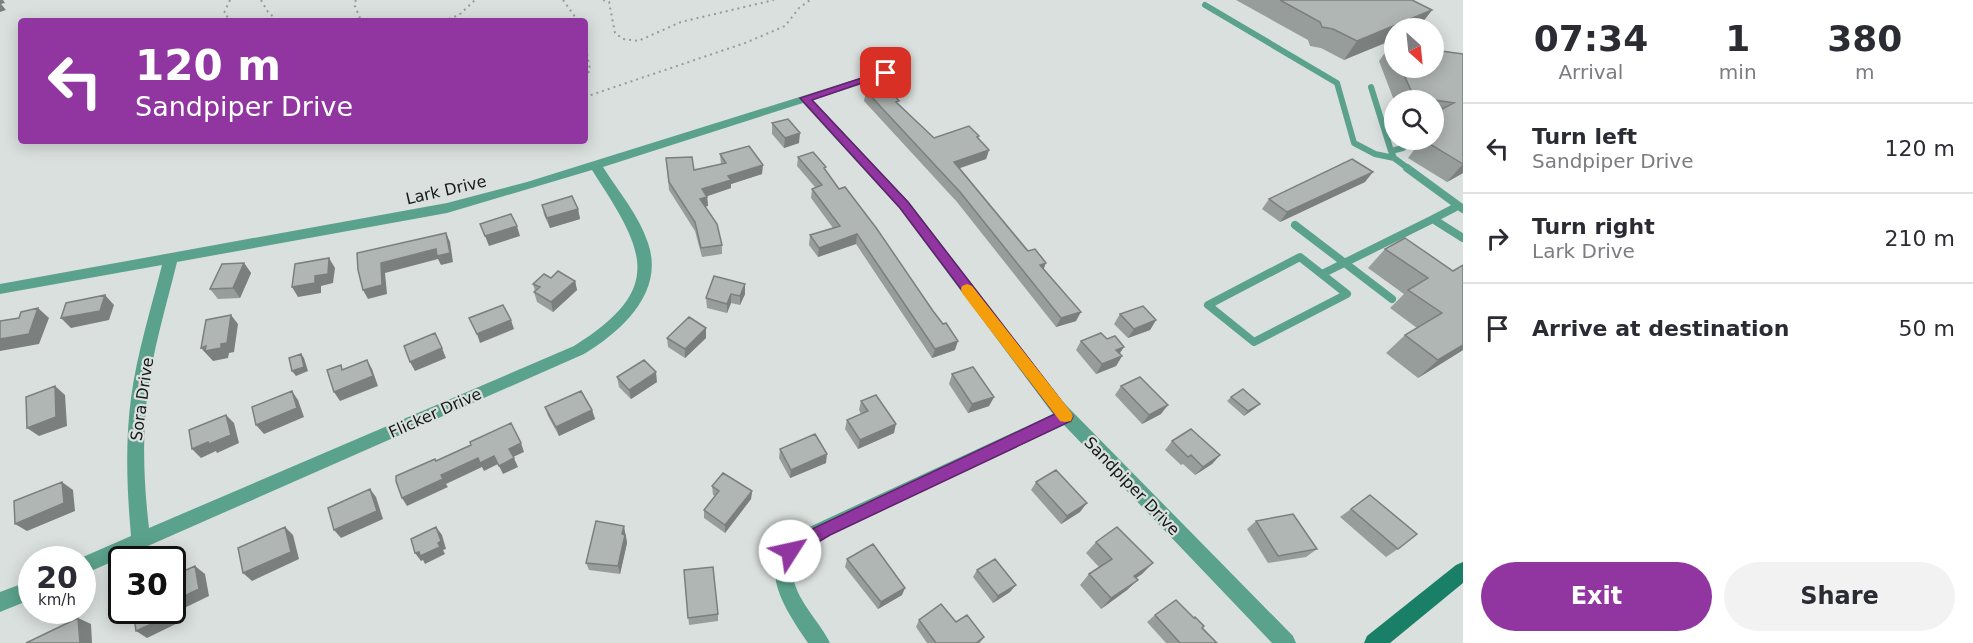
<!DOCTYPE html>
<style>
:root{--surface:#fff;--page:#f2f2f3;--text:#2b2b33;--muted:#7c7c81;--line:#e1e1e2;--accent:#9136a1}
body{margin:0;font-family:"DejaVu Sans",sans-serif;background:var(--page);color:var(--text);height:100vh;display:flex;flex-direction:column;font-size:22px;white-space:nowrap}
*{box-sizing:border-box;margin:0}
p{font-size:20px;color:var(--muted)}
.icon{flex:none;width:33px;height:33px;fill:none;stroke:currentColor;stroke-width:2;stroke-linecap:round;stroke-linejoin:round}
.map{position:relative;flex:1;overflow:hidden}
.panel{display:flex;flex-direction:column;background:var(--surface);width:510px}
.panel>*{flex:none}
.hud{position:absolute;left:18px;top:18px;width:570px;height:126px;border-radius:6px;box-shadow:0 3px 15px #0003;background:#9136a1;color:#fff;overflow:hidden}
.needle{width:39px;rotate:153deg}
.controls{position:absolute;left:1384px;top:18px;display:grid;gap:12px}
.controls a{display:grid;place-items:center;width:60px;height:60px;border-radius:50%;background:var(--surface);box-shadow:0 3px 15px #0003;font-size:30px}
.speed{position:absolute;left:18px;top:546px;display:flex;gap:12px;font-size:30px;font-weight:700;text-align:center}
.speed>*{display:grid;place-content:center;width:78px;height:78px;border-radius:50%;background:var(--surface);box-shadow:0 3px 15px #0003;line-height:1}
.speed small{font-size:15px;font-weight:400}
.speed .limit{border:3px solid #111;border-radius:9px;background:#fff;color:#111}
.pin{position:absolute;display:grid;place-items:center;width:51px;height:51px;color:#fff;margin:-26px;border-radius:12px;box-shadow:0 3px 9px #0006}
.me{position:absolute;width:66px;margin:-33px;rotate:55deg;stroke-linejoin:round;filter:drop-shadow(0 0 4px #0008)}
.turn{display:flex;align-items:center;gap:21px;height:126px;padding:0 18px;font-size:27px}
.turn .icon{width:78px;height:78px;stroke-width:2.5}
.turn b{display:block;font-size:42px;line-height:51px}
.eta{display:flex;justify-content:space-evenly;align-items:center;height:102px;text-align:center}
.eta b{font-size:36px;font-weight:800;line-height:42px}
.primary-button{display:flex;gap:12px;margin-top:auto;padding:12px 18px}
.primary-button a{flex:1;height:69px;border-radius:36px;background:var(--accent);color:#fff;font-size:24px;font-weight:800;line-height:69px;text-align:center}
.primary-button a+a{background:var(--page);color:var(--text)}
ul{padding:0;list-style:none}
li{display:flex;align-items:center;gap:18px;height:90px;padding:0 18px;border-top:2px solid var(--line)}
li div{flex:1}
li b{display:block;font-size:22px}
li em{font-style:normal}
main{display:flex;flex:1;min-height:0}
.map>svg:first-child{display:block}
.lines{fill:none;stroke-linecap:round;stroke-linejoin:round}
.path{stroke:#979c9a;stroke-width:2;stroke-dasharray:2 4;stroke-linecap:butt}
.service-far1{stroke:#5ba28c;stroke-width:6}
.service{stroke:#5ba28c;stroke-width:8}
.minor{fill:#5ba28c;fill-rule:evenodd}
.secondary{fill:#1a7f67;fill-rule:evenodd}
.wall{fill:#979d9a}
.shaded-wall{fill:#7b7f7d}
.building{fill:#b0b6b3;stroke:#7b7f7d;stroke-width:1.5}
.route{fill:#9136a1;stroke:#5e2369;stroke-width:1.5}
.slow{fill:#f59e0b}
.labels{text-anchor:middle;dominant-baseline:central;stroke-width:4.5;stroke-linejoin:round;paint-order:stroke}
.street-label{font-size:16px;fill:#171a19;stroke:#dae0de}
</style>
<main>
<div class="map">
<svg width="1463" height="643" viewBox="0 0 1463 643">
<rect width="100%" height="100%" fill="#dae0de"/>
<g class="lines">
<path class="path" d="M230,0L224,13L231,21
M261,0L268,12L278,21
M356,0L354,4L360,18L368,21
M563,0L578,21
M603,0L609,2L615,33L623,39L638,41L681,22L774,0
M443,21L459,15L475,0
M585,42L590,70L585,78
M585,97L745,43L785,26L799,8L810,0"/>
<path class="service-far1" d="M1205,5L1337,83L1354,143L1375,154L1394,158
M1371,87L1391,151
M1403,148L1391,151L1394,158L1409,169"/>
<path class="service" d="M1407,168L1463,209
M1433,219L1458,206
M1295,225L1392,299
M1300,257L1347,294L1254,342L1208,305Z
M1322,274L1433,219L1463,238"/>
<path class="minor" d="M886,70L892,73L890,75L813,100L909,202L1063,402L1293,636L1296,643H1272L1064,425L830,535C821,540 810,544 802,552C774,580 819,618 830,643H808C789,614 756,571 789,539C797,532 808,528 818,523L1053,414L899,208L803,103L603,167C618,191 639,215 648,243C665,292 622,331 584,354L82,575V560H76L131,536C127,490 125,444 131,398C137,353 151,309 162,265L0,294V284L447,203L527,182ZM592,170C642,248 669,287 574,346L149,528C144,485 142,442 147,398C152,352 166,307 177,262L447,213Z
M32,580V599L0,612V592Z"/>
<path class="secondary" d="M1463,562V583L1390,643H1364L1367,636L1456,565Z"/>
</g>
<path class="wall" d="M1236,0H1412L1432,10L1418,28H1395L1344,60L1321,48L1310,46L1308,40Z
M1391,44H1395V68H1434L1463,54V173L1447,182L1408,158L1414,150L1399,141L1400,140H1434V100H1395V103L1379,61Z
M866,91L898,104L934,138L979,136L978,138L989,150L986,159L960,168L1044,269L1076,321L1056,327L957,202L864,101Z
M772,123L799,143L784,148L772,134Z
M720,154L762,174L731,184V188L707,196L708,206H705L722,245V254L702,257L695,231L669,190L666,158L694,170L721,164Z
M798,157L826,171L955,350L932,358L856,244L818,257L809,245L810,235L833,228L811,198L812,189L815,187L797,166Z
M1365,182L1280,222L1262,209L1269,199Z
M542,205L578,209L580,219L550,228L544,215Z
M1385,249L1453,271L1463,265V350L1418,378L1386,353L1405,335L1417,328L1390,308L1404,294L1368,268Z
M244,263L251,273L240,298L218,299L210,289Z
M551,278L575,281L577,290L553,312L537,302L534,292L535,291L533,284Z
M745,284V294L740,305L731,303L727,313L707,308L706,298Z
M1120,314L1156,320L1150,330L1128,338L1114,324Z
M667,338H706L685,358L668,347Z
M1081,341L1122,356L1116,366L1096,374L1076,350Z
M952,374L994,397L989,406L968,413L949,384Z
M617,377L657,382L631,399L619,387Z
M1121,386L1161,414L1142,424L1115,395Z
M1231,397L1255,408L1244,416L1227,401Z
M861,401L894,433L858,449L845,429L847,420L861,414L859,410Z
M545,407L592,410L595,419L559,436L548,416Z
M1172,441L1220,455L1212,464L1195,475L1183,464L1181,465L1165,450Z
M780,449L826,463L790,478L779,458Z
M1036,482L1080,512L1061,524L1031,490Z
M712,486L752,491L751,499L725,533L704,518V510L715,496L713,495Z
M1370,495L1398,549L1386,557L1340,517Z
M1256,521L1317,549L1306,557L1268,563L1247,529Z
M626,534V536L627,543L620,574L589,570L586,563Z
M1096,542L1142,574L1136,578L1127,590L1101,609L1080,585L1089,574L1099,567L1086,553Z
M847,559L902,595L878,609L845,567Z
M684,570L718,614V621L689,625Z
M977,570L1010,592L993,603L973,577Z
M1155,615L1194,618L1217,643H1166L1147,622Z
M919,620L956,622L984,637L980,643H927L916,627Z"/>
<path class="shaded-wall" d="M0,0H3L5,3L1,4L6,10L0,12Z
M1432,10L1418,28H1395V39L1344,60L1357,41Z
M800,133L799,143L784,148L785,138Z
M989,150L986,159L951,171L954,162Z
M1463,164V173L1447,182Z
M763,165L762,174L731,184V188L702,198V189L728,176Z
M1373,172L1365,182L1280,222L1287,212Z
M707,197L708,206L701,208L700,199Z
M578,209L580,219L550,228L547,218Z
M517,226L520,236L489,246L485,236Z
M446,233L450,242L453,262L441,265L438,259L385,273L387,294L368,299L363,290L381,263Z
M857,234L856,244L818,257L819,248Z
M329,258L335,268L333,283L321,286V293L298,297L292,287L315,276Z
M244,263L251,273L240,298L233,288Z
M1046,263L1042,273L1040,265Z
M575,281L577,290L553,312L551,302Z
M745,284V294L740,305V296Z
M731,294V303L727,313V304Z
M105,295L114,305L109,320L71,328L61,318Z
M38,308L49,318L39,344L0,351V339Z
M1081,312L1076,321L1056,327L1061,318Z
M231,315L238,324L234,352L229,353L228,358L213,361L201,348L221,344Z
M511,320L514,329L480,343L477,334Z
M1156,320L1150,330L1128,338L1134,329Z
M706,328V338L685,358V349Z
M958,341L955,350L932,358L935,349Z
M1463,345V350L1418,378L1438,360Z
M1124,347L1118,356L1116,350Z
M442,348L446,358L415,371L410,362Z
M301,354L304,358L308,371L296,376L292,371Z
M1122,356L1116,366L1096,374L1102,364Z
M367,360L372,369L378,386L340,401L334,392Z
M656,372L657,382L631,399L629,390Z
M55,386L65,395L67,426L39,436L27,428Z
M292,391L298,400L304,417L264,434L256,425Z
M994,397L989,406L968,413L972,404Z
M1260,404L1255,408L1244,416L1248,411Z
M1168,405L1161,414L1142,424L1149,415Z
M592,410L595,419L559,436L556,427Z
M226,415L234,423L239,443L217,453L216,451L201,458L192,449Z
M896,424L894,433L858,449L860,440Z
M521,443L524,452L513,457L509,449Z
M827,454L826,463L790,478L791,470Z
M1220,455L1212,464L1195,475L1203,467Z
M494,456L498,464L484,471L482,467L446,484L448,487L407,506L402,498L441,475L478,458Z
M514,458L518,467L503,474L499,466Z
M62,482L73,490L75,511L27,531L15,524Z
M370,489L376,497L383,519L341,538L334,530Z
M752,491L751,499L725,533V525Z
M1087,503L1080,512L1061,524L1067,516Z
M624,526L627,543L620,574L618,566L622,534Z
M285,527L293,535L299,559L252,581L243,573Z
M436,527L442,535L446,549L443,550L445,554L425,564L423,560L421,561L415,553L438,543Z
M1153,563L1142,574L1123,587L1134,576Z
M195,566L205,574L209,596L178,611L180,622L147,638L136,631L169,610H172V602Z
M1138,580L1127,590L1101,609L1111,598Z
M1016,585L1010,592L993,603L998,596Z
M905,588L902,595L878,609L881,602Z
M78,618L91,624L92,643H80Z"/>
<path class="building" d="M1280,0H1412L1432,10L1357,41L1333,29L1322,27L1320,22Z
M1391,44H1395V52Z
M1434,50L1463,54V164L1423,140H1434V113L1454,103L1414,97L1401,68H1434Z
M881,87L884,90L889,89L899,101L896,102L934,138L969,126L979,136L977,137L989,150L954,162L1026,249L1028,251L1035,249L1046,263L1040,265L1081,312L1061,318L960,192L866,91Z
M788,119L800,133L785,138L772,123Z
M749,146L763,165L728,176L731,180L702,189L707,197L700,199L717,224L722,245L701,248L695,222L669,182L666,158L692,157L694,170L726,163L720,154Z
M813,152L826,167L824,168L839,189L845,187L877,229L933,311L943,324L946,323L958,341L935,349L857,234L819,248L810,235L840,226L812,189L822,185L798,157Z
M1352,159L1373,172L1287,212L1269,199Z
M572,196L578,209L547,218L542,205Z
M511,214L517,226L485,236L480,224Z
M446,233L450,253L437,256L436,249L381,263L382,285L363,290L358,270L357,253Z
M1405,238L1453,271L1463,265V345L1438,360L1405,335L1442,313L1408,290L1428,278L1385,249Z
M329,258L328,274L315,276V283L292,287L295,264Z
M244,263L233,288L210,289L222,264Z
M558,271L575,281L551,302L534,292L540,287L533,284L544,274L551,278Z
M714,276L745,284L740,296L731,294L727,304L706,298Z
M105,295L100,311L61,318L66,303Z
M503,305L511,320L477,334L469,318Z
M1143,306L1156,320L1134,329L1120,314Z
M38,308L29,334L0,339V321L19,318L21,312Z
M231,315L227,343L221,344V348L205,351L206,346L201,348L206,320Z
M689,317L706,328L685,349L667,338Z
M435,333L442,348L410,362L404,346Z
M1101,333L1107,339L1115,336L1124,347L1116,350L1122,356L1102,364L1081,341Z
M301,354L304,367L292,371L289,358Z
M367,360L373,376L334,392L327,370L341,365L342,370Z
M644,360L656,372L629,390L617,377Z
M973,367L994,397L972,404L952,374Z
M1140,377L1168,405L1149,415L1121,386Z
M55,386L56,417L27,428L26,397Z
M1243,389L1260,404L1248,411L1231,397Z
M292,391L297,408L256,425L252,407Z
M581,391L592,410L556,427L545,407Z
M876,395L896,424L860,440L847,420L868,411L861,401Z
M226,415L231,435L209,444L208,442L192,449L189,430Z
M511,423L521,443L509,449L514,458L499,466L494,456L480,463L478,458L441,475L443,479L402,498L396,481V476L435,459L436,461L471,445L470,442Z
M1191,429L1220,455L1203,467L1191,455L1188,457L1172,441Z
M815,434L827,454L791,470L780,449Z
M1056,470L1087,503L1067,516L1036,482Z
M723,473L752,491L725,525L704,510L719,491L712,486Z
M62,482L64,503L15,524L14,501Z
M370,489L377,511L334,530L328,508Z
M1370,495L1417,534L1398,549L1351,509Z
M1293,514L1317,549L1278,556L1256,521Z
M596,521L624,526L622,534L625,535L618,566L586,563Z
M285,527L291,552L243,573L238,548Z
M436,527L441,541L438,543L440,547L420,556L419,552L415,553L411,539Z
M1117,527L1153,563L1134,576L1138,580L1111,598L1089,574L1112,559L1096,542Z
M873,544L905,588L881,602L847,559Z
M995,559L1016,585L998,596L977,570Z
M195,566L199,589L172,602V576Z
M713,567L718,614L688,618L684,570Z
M1176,600L1194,618L1195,617L1204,626L1202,628L1217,643H1180L1155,615Z
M941,604L956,622L967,615L984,637L976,643H936L919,620Z
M137,610H169V616L136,631L134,617L138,615Z
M78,618L80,643H26Z"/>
<path class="route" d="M883,71L891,73L812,100L908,202L1073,416L1071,421L830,535L790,559L784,557L782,551L791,539L1055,414L900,208L800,98Z"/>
<path class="slow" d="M967,284L972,286L1071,412L1073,416L1071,421L1065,422L1060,421L962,293L961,289L962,286Z"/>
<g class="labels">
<g class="street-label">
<text transform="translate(446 190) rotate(-13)">Lark Drive</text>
<text transform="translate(142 399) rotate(-82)">Sora Drive</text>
<text transform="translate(435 413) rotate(-24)">Flicker Drive</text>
<text transform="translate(1132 486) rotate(46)">Sandpiper Drive</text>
</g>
</g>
</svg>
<div class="controls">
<a><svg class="needle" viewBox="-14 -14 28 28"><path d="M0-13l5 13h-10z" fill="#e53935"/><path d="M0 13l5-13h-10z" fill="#7c7c81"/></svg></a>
<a><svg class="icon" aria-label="search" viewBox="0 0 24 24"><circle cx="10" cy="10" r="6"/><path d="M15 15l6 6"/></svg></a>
</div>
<div class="speed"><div>20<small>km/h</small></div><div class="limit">30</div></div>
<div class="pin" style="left:886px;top:73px;background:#d93025"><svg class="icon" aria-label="arrive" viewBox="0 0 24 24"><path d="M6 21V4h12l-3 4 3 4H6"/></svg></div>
<svg class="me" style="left:790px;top:551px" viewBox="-20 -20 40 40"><circle r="19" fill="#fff"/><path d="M0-13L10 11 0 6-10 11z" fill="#9136a1"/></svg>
<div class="hud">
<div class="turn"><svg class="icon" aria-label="left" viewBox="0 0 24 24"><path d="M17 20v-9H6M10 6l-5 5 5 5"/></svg><div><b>120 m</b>Sandpiper Drive</div></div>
</div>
</div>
<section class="panel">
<div class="eta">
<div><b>07:34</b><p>Arrival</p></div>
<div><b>1</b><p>min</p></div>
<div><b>380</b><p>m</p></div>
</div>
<ul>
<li><svg class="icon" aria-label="left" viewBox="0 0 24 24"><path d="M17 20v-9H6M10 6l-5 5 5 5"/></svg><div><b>Turn left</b><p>Sandpiper Drive</p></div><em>120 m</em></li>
<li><svg class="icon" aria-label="right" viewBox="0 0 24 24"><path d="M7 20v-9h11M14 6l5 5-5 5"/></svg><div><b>Turn right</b><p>Lark Drive</p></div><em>210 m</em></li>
<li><svg class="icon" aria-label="arrive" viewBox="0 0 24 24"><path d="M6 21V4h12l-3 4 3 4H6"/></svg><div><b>Arrive at destination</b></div><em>50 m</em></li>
</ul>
<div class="primary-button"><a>Exit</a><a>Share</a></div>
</section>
</main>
